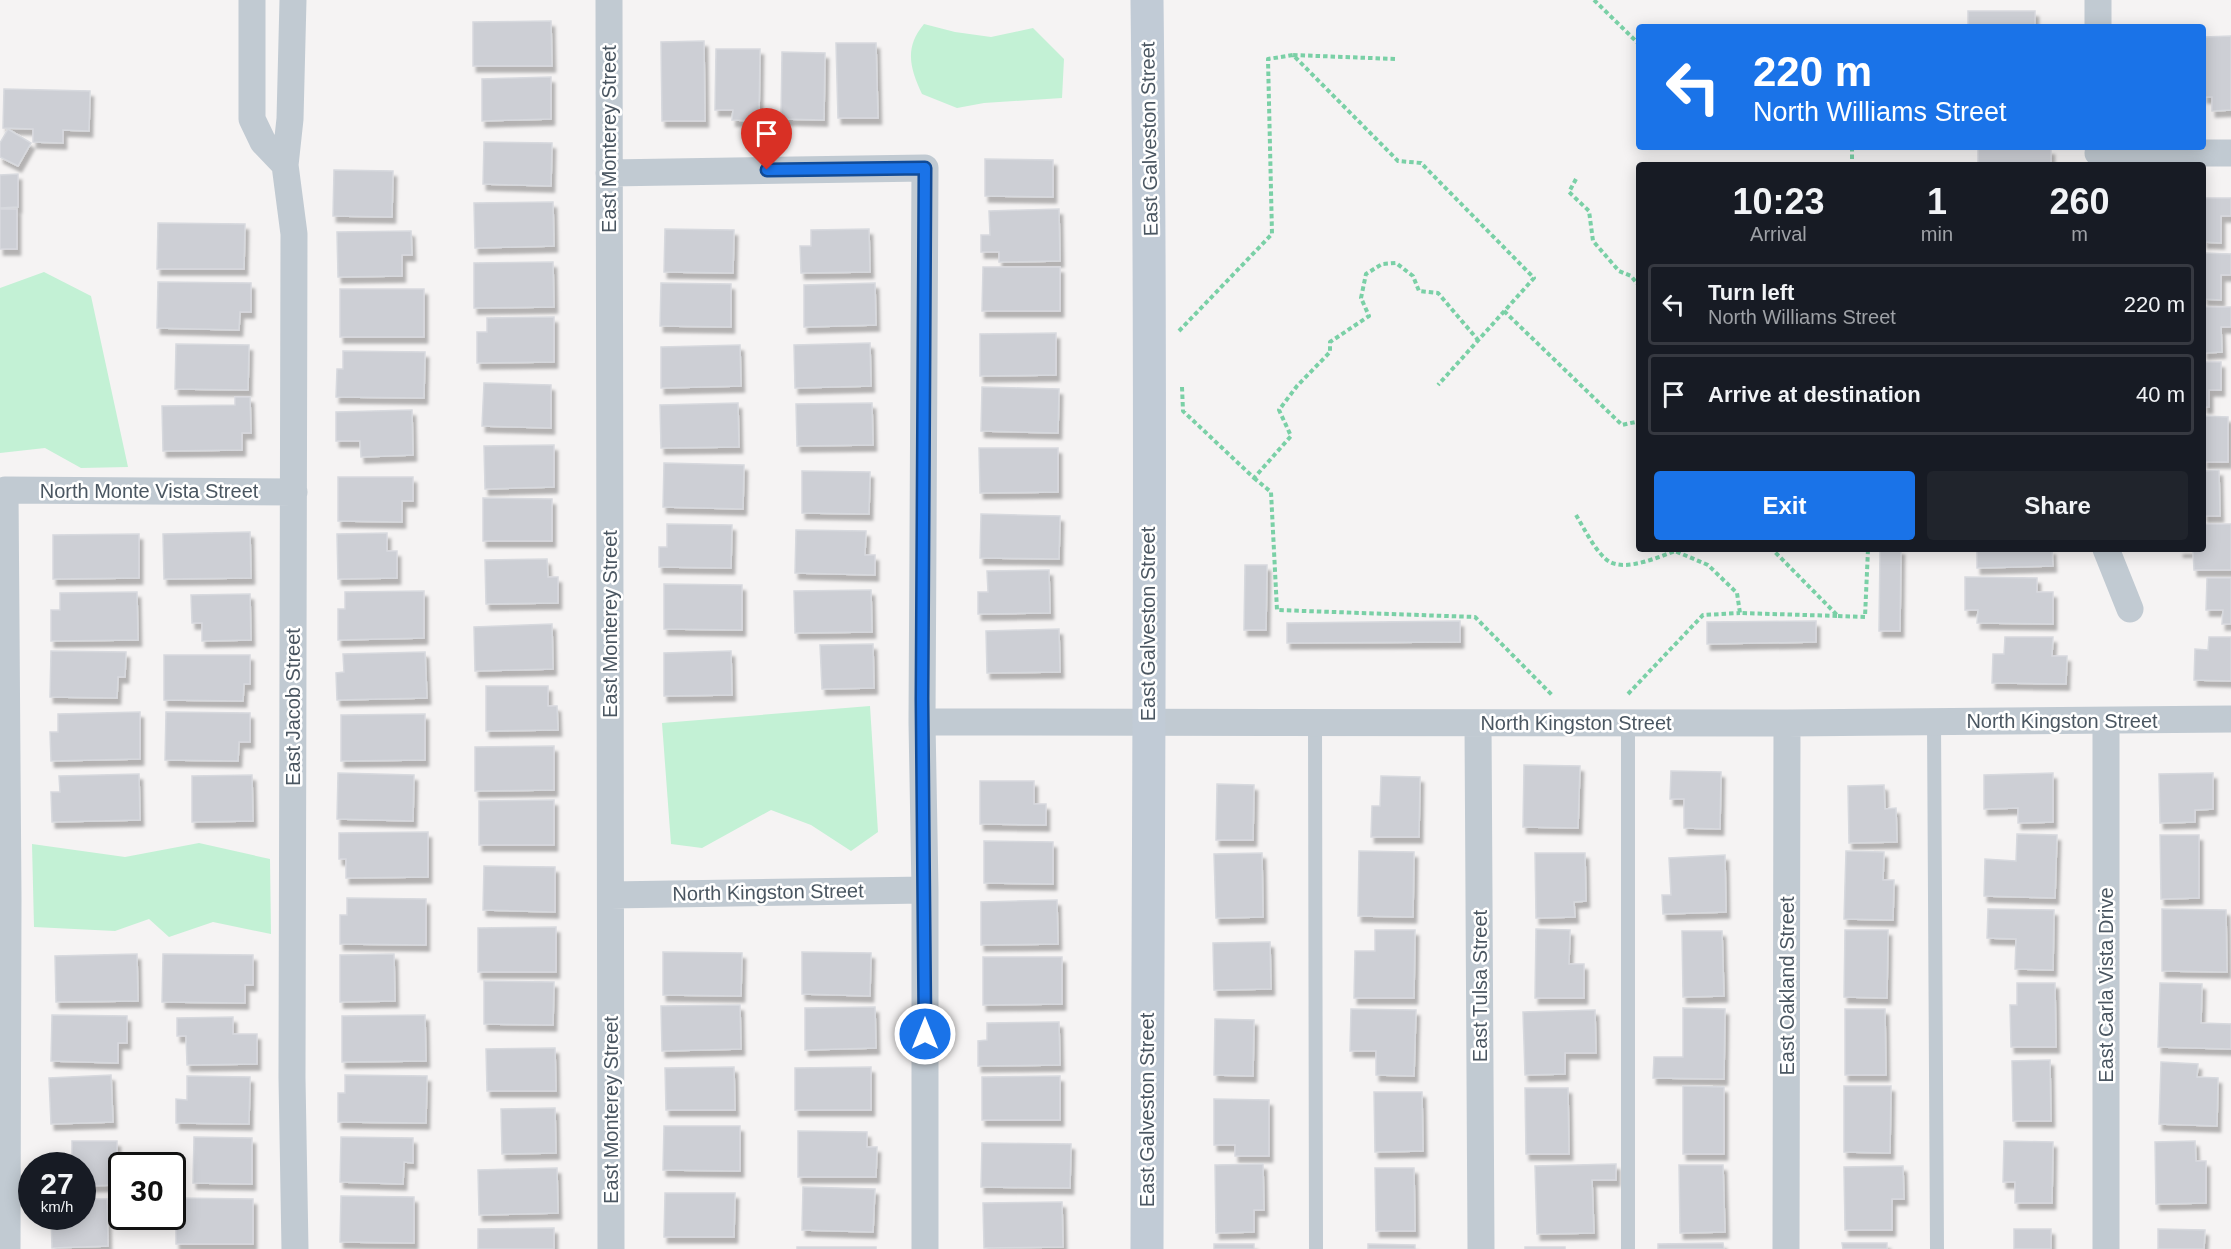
<!DOCTYPE html>
<style>
:root{--surface:#171b24;--page:#20242c;--text:#f1f3f6;--muted:#9ea1a6;--line:#363941;--accent:#1a73e8}
body{margin:0;font-family:Arial,sans-serif;background:var(--page);color:var(--text);height:100vh;display:flex;flex-direction:column;font-size:22px;white-space:nowrap}
*{box-sizing:border-box;margin:0}
p{font-size:20px;color:var(--muted)}
.icon{flex:none;width:33px;height:33px;fill:none;stroke:currentColor;stroke-width:2;stroke-linecap:round;stroke-linejoin:round}
.map{position:relative;flex:1;overflow:hidden}
.drawer{position:absolute;left:1636px;top:162px;width:570px;height:390px;display:flex;flex-direction:column;background:var(--surface);border-radius:6px;box-shadow:0 3px 15px #0003}
.drawer>*{flex:none}
.guide{position:absolute;left:1636px;top:24px;width:570px;height:126px;border-radius:6px;box-shadow:0 3px 15px #0003;background:#1a73e8;color:#fff;overflow:hidden}
.speed{position:absolute;left:18px;top:1152px;display:flex;gap:12px;font-size:30px;font-weight:700;text-align:center}
.speed>*{display:grid;place-content:center;width:78px;height:78px;border-radius:50%;background:var(--surface);box-shadow:0 3px 15px #0003;line-height:1}
.speed small{font-size:15px;font-weight:400}
.speed .limit{border:3px solid #111;border-radius:9px;background:#fff;color:#111}
.pin{position:absolute;display:grid;place-items:center;width:51px;height:51px;color:#fff;margin:-62px -26px;border-radius:50% 50% 50% 0;rotate:-45deg;box-shadow:0 0 6px #0007}
.pin .icon{rotate:45deg}
.me{position:absolute;width:66px;margin:-33px;rotate:0deg;stroke-linejoin:round;filter:drop-shadow(0 0 4px #0008)}
.turn{display:flex;align-items:center;gap:21px;height:126px;padding:0 18px;font-size:27px}
.turn .icon{width:78px;height:78px;stroke-width:2.5}
.turn b{display:block;font-size:42px;line-height:51px}
.eta{display:flex;justify-content:space-evenly;align-items:center;height:102px;text-align:center}
.eta b{font-size:36px;font-weight:700;line-height:42px}
.primary-button{display:flex;gap:12px;margin-top:auto;padding:12px 18px}
.primary-button a{flex:1;height:69px;border-radius:6px;background:var(--accent);color:#fff;font-size:24px;font-weight:700;line-height:69px;text-align:center}
.primary-button a+a{background:var(--page);color:var(--text)}
ul{padding:0;list-style:none}
li{display:flex;align-items:center;gap:18px;height:81px;margin:0 12px 9px;padding:0 6px;border:3px solid var(--line);border-radius:6px}
li div{flex:1}
li b{display:block;font-size:22px}
li em{font-style:normal}
.map>svg:first-child{display:block}
.green{fill:#c3f1d5}
.building{fill:#cdcfd5;stroke:#d7d9de;stroke-width:1.5;filter:url(#shadow)}
.lines{fill:none;stroke-linecap:round;stroke-linejoin:round}
.path{stroke:#7ad0a6;stroke-width:4;stroke-dasharray:4.5 3;stroke-linecap:butt}
.lane{stroke:#c1cad2;stroke-width:14}
.street{stroke:#c1cad2;stroke-width:27}
.secondary{stroke:#c1cbd6;stroke-width:33}
.route-casing{stroke:#114b97;stroke-width:15}
.route{stroke:#1a73e8;stroke-width:10}
.labels{text-anchor:middle;dominant-baseline:central;stroke-width:5;stroke-linejoin:round;paint-order:stroke}
.street-label{font-size:20px;fill:#4a5661;stroke:#fff}
</style>
<div class="map">
<svg width="2231" height="1249" viewBox="0 0 2231 1249">
<defs>
<filter id="shadow"><feDropShadow dx="3.5" dy="6" stdDeviation="1.5" flood-color="#0004"/></filter>
</defs>
<rect width="100%" height="100%" fill="#f5f3f3"/>
<path class="green" d="M924,24L955,32L991,37L1033,28L1064,59L1062,98L984,103L957,108L922,94C910,68 904,48 924,24Z
M44,272L91,296L128,467L81,468L45,448L0,453V288Z
M870,706L878,832L851,851L811,825L771,810L702,848L671,844L662,723Z
M199,843L270,859L271,934L213,922L169,937L149,919L115,931L34,927L32,844L125,857Z"/>
<path class="building" d="M1968,11H2035V27H2052H1968Z
M551,21L552,66H473V22Z
M2231,36V110L2212,111V97H2204V37Z
M704,41L705,121H662L661,42Z
M836,43H876L878,118H838Z
M716,49H760L759,121L732,120L733,110H715Z
M782,52L825,53L824,120L781,119Z
M551,77V119L482,121V79Z
M4,89L90,91L89,131L63,130V143L33,142V129L3,128Z
M8,129L31,143L18,166L0,157V143Z
M484,142L552,143L551,186L483,184Z
M1978,147H2039V149H2051V165H1978Z
M985,159L1053,160V197L985,196Z
M334,170L393,171L392,217L333,216Z
M18,174V207L0,208V175Z
M2204,198H2231V216H2221V243L2204,242Z
M553,202L554,246L475,248L474,203Z
M0,209H17V249H0Z
M1059,209L1060,261L999,262V252H981V235H990L989,211Z
M158,223L245,224L244,269H157Z
M665,229L734,230L733,273L664,272Z
M869,229L870,272L801,273L800,246H811V230Z
M411,231L412,255H402V276L338,277L337,232Z
M2204,253L2231,254V275H2221V300L2204,299Z
M553,262L554,307L474,308V263Z
M983,267H1060V311H982Z
M158,282L251,283V312H240L239,330L157,328Z
M661,283L731,284V327L660,326Z
M875,283L876,325L804,327V285Z
M340,289H424V337H340Z
M2204,307H2231V327H2221L2222,352L2204,353Z
M554,317V362L477,363V332H487V318Z
M1056,333V375L980,376V334Z
M870,343L871,386L795,388L794,345Z
M176,344L249,345L248,390L175,389Z
M740,345L741,386L661,388V347Z
M343,351L425,352L424,398L336,397L337,369H343Z
M2204,362H2221V390H2209V407H2204Z
M484,383L551,385V428L482,426Z
M982,387L1059,389L1058,433L981,431Z
M235,397H250L251,433H242V450L163,451L162,406L235,405Z
M738,403L739,447L661,448L660,405Z
M872,403L873,445L797,446L796,404Z
M412,410L413,455L361,457L360,441H336V412Z
M2204,416L2228,417V462H2204Z
M554,445V487L485,489L484,446Z
M979,448H1058V492L980,493Z
M664,463L744,465L743,509L663,507Z
M2219,470L2220,516H2204V471Z
M802,471L870,472L869,514L802,513Z
M338,477H413V501H402V522L338,521Z
M483,498L552,499V541H483Z
M981,514L1060,516L1059,559L980,558Z
M667,524L732,525L731,568L659,567V547H667Z
M2204,524H2231V570H2194L2193,551H2180V549H2204Z
M796,530L866,531L865,555H875V575L795,573Z
M250,532L251,578L164,579L163,534Z
M387,533V551H397V578L338,579L337,534Z
M139,534V578L53,579V535Z
M1880,549H1901L1900,631H1879Z
M1977,549H2052L2053,566L1977,568Z
M547,559L548,577H558V603L486,604L485,560Z
M1245,565H1267L1266,630H1244Z
M1049,570L1050,613L978,614V592H988L987,571Z
M1965,577L2037,578V592H2053V624L1977,623L1978,610H1965Z
M2207,578H2231V624H2222L2223,610H2206Z
M664,584L742,585V630L664,629Z
M871,590L872,632L795,633L794,591Z
M424,591V638L338,640V609H345V592Z
M137,592L138,640L51,641V610H60V593Z
M250,594L251,640L202,641V623H192L191,595Z
M1460,621V642L1287,643V623Z
M1816,621V642L1707,644V622Z
M552,624L553,669L475,671L474,627Z
M1059,629L1060,672L987,673L986,631Z
M2005,637H2053L2052,656H2067L2066,684L1992,683L1993,654H2004Z
M2209,637H2231V681L2194,680L2195,649L2208,650Z
M873,644L874,688L822,689L820,645Z
M51,651L126,652L125,677H118L117,698L50,697Z
M731,651L732,695L664,696V653Z
M425,652L427,698L337,700L336,673L344,672L343,654Z
M164,655H250V684H244L243,701L164,700Z
M486,686H548V706H557L558,730L486,731Z
M140,712V759L51,761L50,732H58V714Z
M166,712L250,713V742H239L238,761L165,760Z
M425,714V760L341,761V715Z
M554,746V790L475,791V747Z
M1524,765L1580,766L1578,828L1523,827Z
M1671,771L1721,772L1720,829L1684,828V799H1670Z
M338,773L414,775L413,821L337,819Z
M2053,773V822L2018,823V808L1984,809V775Z
M2213,773V809L2195,810V822L2160,823L2159,774Z
M139,774L140,820L52,822L51,792H60L59,776Z
M252,775L253,821L192,822V776Z
M1381,776L1420,777L1419,837H1371L1372,806H1380Z
M980,781H1034V804H1046V825L980,824Z
M1217,784L1254,785L1253,840H1216Z
M1884,785L1885,809L1896,808L1897,842L1849,843L1848,786Z
M554,800V845H479V801Z
M428,832V877L346,878V859H339V833Z
M2017,834L2057,835L2055,898L1984,896L1985,859L2016,861Z
M2160,835H2199V898L2161,899Z
M984,841L1053,842V884L984,883Z
M1359,851L1414,852L1413,917L1358,916Z
M1846,851L1884,852L1883,880H1894L1893,920L1844,919Z
M1262,853L1263,917L1216,918L1214,854Z
M1535,853H1585L1586,901L1574,902L1575,917L1536,918Z
M1725,855L1726,912L1663,914L1662,895H1671L1669,858Z
M484,866L555,867V912L483,910Z
M347,898L426,899V945L340,944V915H347Z
M1057,900L1058,944L981,945V902Z
M1988,909L2054,910L2053,970L2015,969L2016,939L1987,938Z
M2162,909L2226,910L2227,972L2162,971Z
M556,927V972H478V928Z
M1536,929L1570,930L1569,964H1584V998H1535Z
M1375,930H1415L1414,998H1354L1355,951H1375Z
M1845,930H1888L1887,998L1844,997Z
M1682,931H1722L1724,996L1683,997Z
M1270,942L1271,989L1214,990L1213,943Z
M663,952L742,953L741,996L663,995Z
M802,952L871,953L870,996L802,994Z
M137,954L138,1001L56,1002L55,956Z
M163,954L253,955V985H245V1003L162,1002Z
M394,954L395,1001L340,1002V955Z
M983,957H1062V1004L983,1005Z
M484,981L554,982L553,1025L484,1024Z
M2017,983H2055L2056,1047H2011L2010,1005H2017Z
M2160,983L2202,984L2201,1023L2231,1024V1049L2158,1047Z
M740,1005L741,1049L662,1051L661,1006Z
M875,1007L876,1048L805,1050V1008Z
M1683,1008L1725,1009L1724,1079L1653,1078L1654,1057H1683Z
M1351,1009L1416,1010L1414,1076L1376,1075V1051H1350Z
M1845,1009H1885L1886,1075H1845Z
M1595,1010L1596,1053H1565V1074L1525,1075L1523,1012Z
M52,1015L127,1016V1043H118V1063L51,1061Z
M425,1015L426,1061L342,1062V1016Z
M233,1017V1034H257V1064L187,1065L186,1036H177V1018Z
M1215,1019L1254,1020L1253,1076L1214,1075Z
M1059,1022L1060,1065L978,1066V1041L987,1040V1023Z
M555,1048L556,1091H487L486,1049Z
M2050,1060L2051,1121H2013L2012,1061Z
M2161,1062L2198,1064L2197,1077L2218,1078L2217,1126L2159,1124Z
M734,1067L735,1110H666L665,1068Z
M871,1067V1110H795V1068Z
M111,1075L113,1122L51,1124L49,1078Z
M345,1075L427,1076L426,1123L338,1122V1093H345Z
M187,1076L250,1077L249,1124L176,1123V1099L187,1100Z
M1060,1076V1120H982V1077Z
M1683,1086L1724,1087V1154H1683Z
M1844,1086H1891L1890,1153L1844,1152Z
M1525,1088H1568L1569,1154H1526Z
M1374,1092H1422L1423,1151L1375,1152Z
M1214,1099L1269,1100V1156H1235V1145H1214Z
M555,1108L556,1153L502,1154L501,1109Z
M664,1126H740V1171L663,1170Z
M798,1131L867,1132V1147H877L876,1177H798Z
M194,1137L252,1138V1184L193,1183Z
M341,1137L413,1138V1163L404,1162L403,1184L340,1182Z
M72,1141H117V1185L82,1186V1166H46L45,1155H72Z
M2004,1141L2053,1142L2052,1203H2015V1182H2003Z
M2195,1141L2196,1161H2206V1203L2156,1204L2155,1142Z
M982,1143L1071,1144L1070,1188L981,1187Z
M1263,1164L1264,1210H1254V1232L1216,1233L1215,1165Z
M1616,1164V1180H1592L1594,1233L1537,1234L1535,1166Z
M1679,1165H1723L1725,1232L1680,1233Z
M1903,1166L1904,1199H1892V1230H1845L1844,1167Z
M557,1168L558,1213L479,1215L478,1170Z
M1375,1168H1414L1415,1231H1376Z
M803,1187L875,1189L873,1232L802,1230Z
M665,1193H735L734,1237H664Z
M341,1196L414,1197V1243L340,1242Z
M176,1198L253,1199V1244H176Z
M82,1199H107L108,1246L52,1248L51,1216H82Z
M1062,1202L1063,1247L984,1248L983,1203Z
M554,1228V1249H478V1229Z
M2014,1229H2051V1249H2014Z
M2158,1229L2205,1230L2204,1249H2158Z
M1723,1243L1724,1249H1658V1244Z
M1842,1243H1887V1249H1843Z
M1214,1244H1254V1249H1214Z
M1368,1244L1415,1245V1249H1368Z
M797,1247H876V1249H797Z
M1525,1247H1565V1249H1525Z"/>
<g class="lines">
<path class="path" d="M1594,0L1640,45
M1395,59L1293,55L1398,161L1421,163L1534,278L1438,385
M1852,147V165
M1576,179L1569,192L1589,211L1593,241L1619,271L1631,276L1640,287
M1504,311L1622,425L1640,421
M1179,331L1272,234L1268,59L1293,55
M1182,387L1183,411L1254,478L1291,436L1279,410L1297,386L1330,352V342L1369,316L1361,298L1366,274L1382,264L1396,263L1413,276L1419,291L1438,293L1478,340
M1254,478L1271,492L1277,610L1475,617L1553,696
M1576,515C1584,528 1597,555 1610,562C1627,571 1659,557 1675,551L1708,565L1737,593L1740,613L1838,616L1772,549
M1838,616L1865,617L1868,549
M1628,694L1703,615L1740,613"/>
<path class="lane" d="M1315,721L1316,1249
M1934,721L1937,1249
M1628,723V1249"/>
<path class="street" d="M252,0V119L263,142L285,165
M293,0L290,119L285,165L294,234L292,1078L295,1249
M609,0L611,1249
M2098,27V0
M2098,153H2231
M609,173L925,168L922,722L925,890V1249
M2106,549L2130,609
M922,722L1787,723L2231,719
M1478,723L1481,1249
M611,895L925,890
M7,1249L8,899L5,490L294,492
M1786,1249L1787,723
M2106,1249V721"/>
<path class="secondary" d="M1147,1249C1148,833 1152,416 1147,0"/>
</g>
<g class="lines">
<defs>
<path id="route" d="M767,170L925,168L922,699L925,1034"/>
</defs>
<use href="#route" class="route-casing"/>
<use href="#route" class="route"/>
</g>
<g class="labels">
<g class="street-label">
<text transform="translate(609 139) rotate(-90)">East Monterey Street</text>
<text transform="translate(1149 139) rotate(-91)">East Galveston Street</text>
<text x="149" y="491">North Monte Vista Street</text>
<text transform="translate(610 624) rotate(-90)">East Monterey Street</text>
<text transform="translate(1148 624) rotate(-90)">East Galveston Street</text>
<text transform="translate(293 707) rotate(-90)">East Jacob Street</text>
<text x="2062" y="721">North Kingston Street</text>
<text x="1576" y="723">North Kingston Street</text>
<text transform="translate(768 892) rotate(-1)">North Kingston Street</text>
<text transform="translate(2106 985) rotate(-90)">East Carla Vista Drive</text>
<text transform="translate(1480 986) rotate(-90)">East Tulsa Street</text>
<text transform="translate(1787 986) rotate(-90)">East Oakland Street</text>
<text transform="translate(611 1110) rotate(-90)">East Monterey Street</text>
<text transform="translate(1147 1110) rotate(-90)">East Galveston Street</text>
</g>
</g>
</svg>
<div class="speed"><div>27<small>km/h</small></div><div class="limit">30</div></div>
<div class="pin" style="left:767px;top:170px;background:#d93025"><svg class="icon" aria-label="arrive" viewBox="0 0 24 24"><path d="M6 21V4h12l-3 4 3 4H6"/></svg></div>
<svg class="me" style="left:925px;top:1034px" viewBox="-20 -20 40 40"><circle r="17" fill="#1a73e8" stroke="#fff" stroke-width="3"/><path d="M0-11L8 9 0 5-8 9z" fill="#fff"/></svg>
<div class="guide">
<div class="turn"><svg class="icon" aria-label="left" viewBox="0 0 24 24"><path d="M17 20v-9H6M10 6l-5 5 5 5"/></svg><div><b>220 m</b>North Williams Street</div></div>
</div>
<section class="drawer">
<div class="eta">
<div><b>10:23</b><p>Arrival</p></div>
<div><b>1</b><p>min</p></div>
<div><b>260</b><p>m</p></div>
</div>
<ul>
<li><svg class="icon" aria-label="left" viewBox="0 0 24 24"><path d="M17 20v-9H6M10 6l-5 5 5 5"/></svg><div><b>Turn left</b><p>North Williams Street</p></div><em>220 m</em></li>
<li><svg class="icon" aria-label="arrive" viewBox="0 0 24 24"><path d="M6 21V4h12l-3 4 3 4H6"/></svg><div><b>Arrive at destination</b></div><em>40 m</em></li>
</ul>
<div class="primary-button"><a>Exit</a><a>Share</a></div>
</section>
</div>
